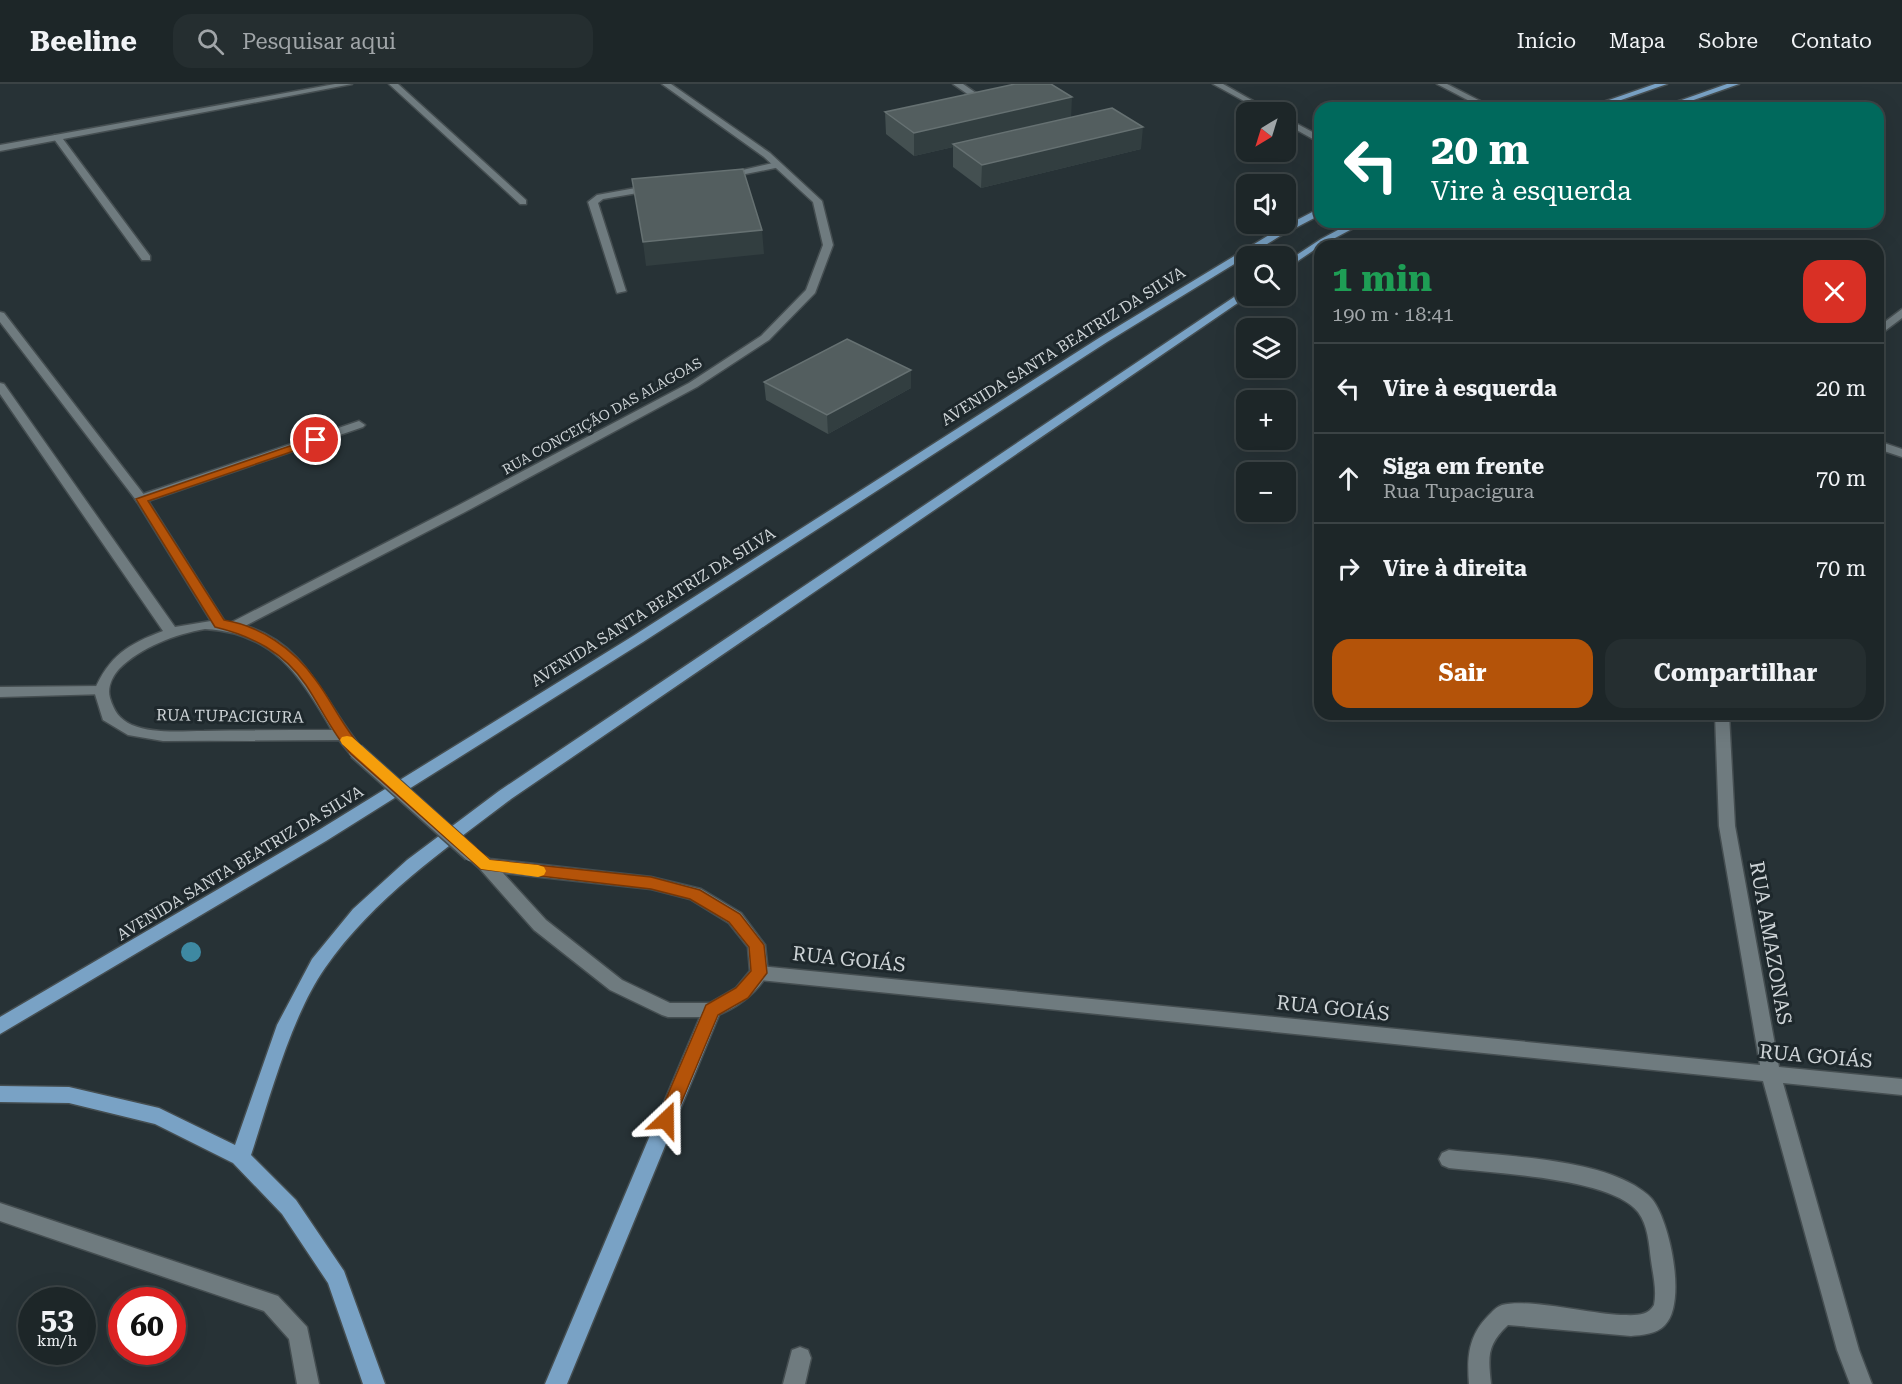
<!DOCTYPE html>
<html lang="pt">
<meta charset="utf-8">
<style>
:root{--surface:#1d2628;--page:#252e30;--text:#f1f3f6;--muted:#a0a5a8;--line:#3b4345;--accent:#b45309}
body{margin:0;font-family:"Roboto Serif",serif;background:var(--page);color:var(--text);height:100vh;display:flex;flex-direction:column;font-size:22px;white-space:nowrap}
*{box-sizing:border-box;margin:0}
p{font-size:20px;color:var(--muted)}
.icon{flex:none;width:33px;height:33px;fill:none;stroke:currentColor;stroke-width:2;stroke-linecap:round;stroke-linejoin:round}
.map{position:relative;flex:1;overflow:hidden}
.sheet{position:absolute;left:1314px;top:156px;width:570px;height:480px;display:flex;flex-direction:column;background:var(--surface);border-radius:18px;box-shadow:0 6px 24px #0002,0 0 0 2px var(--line)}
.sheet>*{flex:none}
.hud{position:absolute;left:1314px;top:18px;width:570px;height:126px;border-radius:18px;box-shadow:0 6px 24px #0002,0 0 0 2px var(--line);background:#00695c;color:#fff;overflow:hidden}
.needle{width:39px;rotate:218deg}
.buttons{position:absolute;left:1236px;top:18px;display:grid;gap:12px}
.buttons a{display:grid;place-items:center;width:60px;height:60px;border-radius:12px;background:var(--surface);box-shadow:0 6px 24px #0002,0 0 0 2px var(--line);font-size:30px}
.speed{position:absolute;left:18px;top:1203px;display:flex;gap:12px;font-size:30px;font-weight:700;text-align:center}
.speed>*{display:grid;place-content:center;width:78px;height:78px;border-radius:50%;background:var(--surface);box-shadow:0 6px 24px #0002,0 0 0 2px var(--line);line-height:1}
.speed small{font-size:15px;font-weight:400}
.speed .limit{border:9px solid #d22;background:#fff;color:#111}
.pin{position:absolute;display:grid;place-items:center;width:51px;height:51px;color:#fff;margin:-26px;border:3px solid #fff;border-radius:50%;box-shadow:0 2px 6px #0007}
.me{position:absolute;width:66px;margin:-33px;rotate:23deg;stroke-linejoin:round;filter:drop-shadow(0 0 4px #0008)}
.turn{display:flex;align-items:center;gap:21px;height:126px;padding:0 18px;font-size:27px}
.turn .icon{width:78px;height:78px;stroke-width:2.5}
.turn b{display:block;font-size:42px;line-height:51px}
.round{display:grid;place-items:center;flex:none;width:63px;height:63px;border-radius:18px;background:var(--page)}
.overview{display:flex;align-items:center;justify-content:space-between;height:102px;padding:0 18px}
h1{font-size:36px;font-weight:700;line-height:45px;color:#1e9e55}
.action{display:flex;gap:12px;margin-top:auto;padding:12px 18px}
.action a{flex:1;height:69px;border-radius:18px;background:var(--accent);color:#fff;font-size:24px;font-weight:700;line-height:69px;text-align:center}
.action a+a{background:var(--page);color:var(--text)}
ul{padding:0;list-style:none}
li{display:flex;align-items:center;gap:18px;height:90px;padding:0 18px;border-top:2px solid var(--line)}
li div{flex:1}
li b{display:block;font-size:22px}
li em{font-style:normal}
header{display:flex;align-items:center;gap:36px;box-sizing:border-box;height:84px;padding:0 30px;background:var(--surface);border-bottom:2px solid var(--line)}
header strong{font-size:28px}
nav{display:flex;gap:33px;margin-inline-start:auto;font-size:21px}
.search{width:420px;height:54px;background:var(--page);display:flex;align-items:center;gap:15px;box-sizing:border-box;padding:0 21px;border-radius:18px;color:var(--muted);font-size:22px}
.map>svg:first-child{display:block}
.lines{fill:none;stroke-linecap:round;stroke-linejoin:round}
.lane-casing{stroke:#454e51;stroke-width:3}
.street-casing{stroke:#454e51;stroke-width:3}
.secondary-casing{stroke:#454e51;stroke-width:3}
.primary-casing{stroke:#454e51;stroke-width:3}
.lane{fill:#6f7b7f;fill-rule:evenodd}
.street{fill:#6f7b7f;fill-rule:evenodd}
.secondary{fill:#6f7b7f;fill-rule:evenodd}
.primary{fill:#79a2c5;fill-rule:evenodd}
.secondary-bridge-casing{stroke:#454e51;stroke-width:18;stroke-linecap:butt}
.secondary-bridge{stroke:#6f7b7f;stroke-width:15}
.tree{fill:#3e89a2}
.wall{fill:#445051}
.shaded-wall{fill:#323e40}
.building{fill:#535e5f;stroke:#667172;stroke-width:1.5}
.route{fill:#b45309;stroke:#753606;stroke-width:1.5}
.slow{fill:#f59e0b}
.labels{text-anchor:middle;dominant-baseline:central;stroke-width:6;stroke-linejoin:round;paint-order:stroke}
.far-street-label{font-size:14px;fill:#ced4d7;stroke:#1e282c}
.street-label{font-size:16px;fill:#ced4d7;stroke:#1e282c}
.near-street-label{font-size:20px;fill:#ced4d7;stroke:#1e282c}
</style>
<header>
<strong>Beeline</strong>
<div class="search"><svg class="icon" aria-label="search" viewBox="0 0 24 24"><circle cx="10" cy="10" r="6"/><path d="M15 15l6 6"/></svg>Pesquisar aqui</div>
<nav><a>Início</a><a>Mapa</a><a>Sobre</a><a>Contato</a></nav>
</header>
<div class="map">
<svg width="1902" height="1300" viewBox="0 0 1902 1300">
<rect width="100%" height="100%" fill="#273236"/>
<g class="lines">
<defs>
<path id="lane" d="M777,78L782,81L780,83L726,94L721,91Z
M652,101L655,102V106L603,115L598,119L626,207L617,209L588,118L597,111Z
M1449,1066C1502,1072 1588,1074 1634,1101C1640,1105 1647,1109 1652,1115C1670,1137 1687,1219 1665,1241C1657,1250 1642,1251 1631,1252L1508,1241C1487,1261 1488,1272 1491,1300H1469C1467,1274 1468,1252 1488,1232C1492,1228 1496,1223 1502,1221C1528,1214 1591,1230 1621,1231C1634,1231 1647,1233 1654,1221C1657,1206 1653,1191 1651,1176C1649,1160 1648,1141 1638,1128C1612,1094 1492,1089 1449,1084L1442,1081L1439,1075L1442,1069Z
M0,1119L278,1212L307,1243L319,1300H297L289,1255L264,1227L0,1137Z
M800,1263L808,1266L811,1274L805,1300H783L792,1266Z"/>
<path id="street" d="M389,0H398L526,116V120H520Z
M953,0H963L992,20L985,22Z
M1437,0H1447L1494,24H1483Z
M54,51H60L150,172V176H142L54,55Z
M1902,225V234L1878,252V243Z
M359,337L365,341L363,343L145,418H137L135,415L137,412Z
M1878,357L1902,365V373L1878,365Z
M101,602L108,607L106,610L0,613V603Z
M1715,630H1729L1735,742L1779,983L1902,995V1011L1783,999L1859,1266L1872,1300H1850L1837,1266L1763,997L759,896L753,894L750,889L753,884L759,882L1760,981L1719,742Z"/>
<path id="secondary" d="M335,0H352L0,67V61Z
M662,0H671L770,69L822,117L833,161L815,209L769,256L697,303L465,428L245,542C307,559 324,619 361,663L364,667L361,671H351L339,656L163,657L128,651L103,636L94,607C109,572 128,560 163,547L0,310V299L4,300L175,543L211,537L136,416L0,238V228L4,229L145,412L225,538L230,539L457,422L689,299L761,252L806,206L823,161L813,118L764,73ZM205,545C275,549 299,591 332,646C290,646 247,646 204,647C182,647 153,650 132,641C119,635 114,627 110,614C107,604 112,593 119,585C141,563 176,550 205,545Z
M1213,0H1223L1273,28H1264Z
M1286,34L1320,52V59L1286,40Z
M471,764L490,775L651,793L701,805L741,829L765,861L768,889C757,910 734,926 712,933H668L662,931L610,906L534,846L480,785L463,770L465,766ZM503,789L651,805L690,815L729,839L748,863L750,887L736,904L710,919H670L622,896L546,836Z"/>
<path id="primary" d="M1655,0H1667L1598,24H1586Z
M1727,0H1739L1671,24H1659Z
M1320,124V131L1280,152L1107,258L643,558L326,757L0,950V933L314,749L633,552L1099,254L1274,148Z
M1353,138H1365L1320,162L1286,185V178L1321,155Z
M1246,205L1248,212L511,715C444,766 374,814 325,884C291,933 270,1013 251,1071L296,1116L344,1187L385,1300H363L328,1199L282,1130L233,1079L155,1040L69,1019L0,1018V1002L69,1003L159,1024L235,1061L277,941L312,875L353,825L407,776L499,707Z
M712,919L718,921L721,926L567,1300H545L703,926L706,921Z"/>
</defs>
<use href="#lane" class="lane-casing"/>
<use href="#street" class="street-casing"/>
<use href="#secondary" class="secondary-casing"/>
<use href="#primary" class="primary-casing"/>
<use href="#lane" class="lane"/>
<use href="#street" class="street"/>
<use href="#secondary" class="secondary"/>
<use href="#primary" class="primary"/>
<defs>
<path id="secondary-bridge" d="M356,667L471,770"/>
</defs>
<use href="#secondary-bridge" class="secondary-bridge-casing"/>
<use href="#secondary-bridge" class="secondary-bridge"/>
</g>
<circle class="tree" cx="191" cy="868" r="10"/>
<path class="wall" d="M885,28L1071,33L1141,65L981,104L953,83V63L914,72L886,50Z
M911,286V304L828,350L766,316L764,298Z"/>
<path class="shaded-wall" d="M1072,13L1071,35L953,60V63L914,72V49Z
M1143,43L1141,65L981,104L982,81Z
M762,146L764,170L646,182L643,158Z
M911,286V304L828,350L827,331Z"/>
<path class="building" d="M1015,0H1051L1072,13L914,49L885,28Z
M1112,24L1143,43L982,81L953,60Z
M743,85L762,146L643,158L632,95Z
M847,255L911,286L827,331L764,298Z"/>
<path class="route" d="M316,353L321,356L320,358L148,417L224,536C260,542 294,565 315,595C332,617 342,642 361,663L490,776L651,793L700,806L740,830L764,861L767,889L748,914L718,931L672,1041L666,1044L660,1041L657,1036L706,921L736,904L751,887L749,863L729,838L690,815L651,805L481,785L351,670C332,649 322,625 306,601C284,568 252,552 215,543L136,415Z"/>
<path class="slow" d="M347,652L352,653L490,776L538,781L544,783L546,787L544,791L538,793L481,785L342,660L340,656L342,653Z"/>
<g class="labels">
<g class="far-street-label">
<text transform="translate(602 332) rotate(-29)">RUA CONCEIÇÃO DAS ALAGOAS</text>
</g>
<g class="street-label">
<text transform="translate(1063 262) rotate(-32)">AVENIDA SANTA BEATRIZ DA SILVA</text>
<text transform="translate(653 523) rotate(-32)">AVENIDA SANTA BEATRIZ DA SILVA</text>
<text transform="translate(230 632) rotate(1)">RUA TUPACIGURA</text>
<text transform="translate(240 779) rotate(-31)">AVENIDA SANTA BEATRIZ DA SILVA</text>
</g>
<g class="near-street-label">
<text transform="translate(1771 859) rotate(80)">RUA AMAZONAS</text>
<text transform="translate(849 875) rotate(6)">RUA GOIÁS</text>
<text transform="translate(1333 924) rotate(6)">RUA GOIÁS</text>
<text transform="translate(1816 972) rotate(5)">RUA GOIÁS</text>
</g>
</g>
</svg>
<div class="buttons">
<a><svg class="needle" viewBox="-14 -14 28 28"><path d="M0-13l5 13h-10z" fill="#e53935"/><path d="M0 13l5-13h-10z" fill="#a0a5a8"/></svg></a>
<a><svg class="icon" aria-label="sound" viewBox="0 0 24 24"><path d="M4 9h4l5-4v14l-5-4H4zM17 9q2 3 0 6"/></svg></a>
<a><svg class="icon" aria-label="search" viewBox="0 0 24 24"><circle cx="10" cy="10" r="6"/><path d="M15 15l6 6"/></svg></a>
<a><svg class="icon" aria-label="layers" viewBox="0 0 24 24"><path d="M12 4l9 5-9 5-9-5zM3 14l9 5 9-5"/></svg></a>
<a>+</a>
<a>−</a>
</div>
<div class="speed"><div>53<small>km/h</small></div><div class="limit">60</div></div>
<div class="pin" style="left:316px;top:356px;background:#d93025"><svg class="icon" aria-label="arrive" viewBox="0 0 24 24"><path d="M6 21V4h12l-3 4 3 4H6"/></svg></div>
<svg class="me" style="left:666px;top:1036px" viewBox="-20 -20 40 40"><path d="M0-17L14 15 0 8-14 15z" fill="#b45309" stroke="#fff" stroke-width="4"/></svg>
<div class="hud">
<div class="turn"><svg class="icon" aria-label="left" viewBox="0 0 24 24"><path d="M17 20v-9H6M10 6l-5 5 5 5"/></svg><div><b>20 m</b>Vire à esquerda</div></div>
</div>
<section class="sheet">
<div class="overview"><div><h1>1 min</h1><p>190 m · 18:41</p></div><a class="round" style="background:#d93025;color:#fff"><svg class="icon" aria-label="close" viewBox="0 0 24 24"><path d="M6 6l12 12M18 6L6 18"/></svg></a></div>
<ul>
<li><svg class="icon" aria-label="left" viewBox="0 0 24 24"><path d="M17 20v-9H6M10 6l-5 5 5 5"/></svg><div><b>Vire à esquerda</b></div><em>20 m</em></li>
<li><svg class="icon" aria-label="ahead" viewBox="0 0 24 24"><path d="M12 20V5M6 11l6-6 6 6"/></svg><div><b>Siga em frente</b><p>Rua Tupacigura</p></div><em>70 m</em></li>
<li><svg class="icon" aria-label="right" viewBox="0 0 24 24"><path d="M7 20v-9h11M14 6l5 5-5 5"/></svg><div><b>Vire à direita</b></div><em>70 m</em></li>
</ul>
<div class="action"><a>Sair</a><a>Compartilhar</a></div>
</section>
</div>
